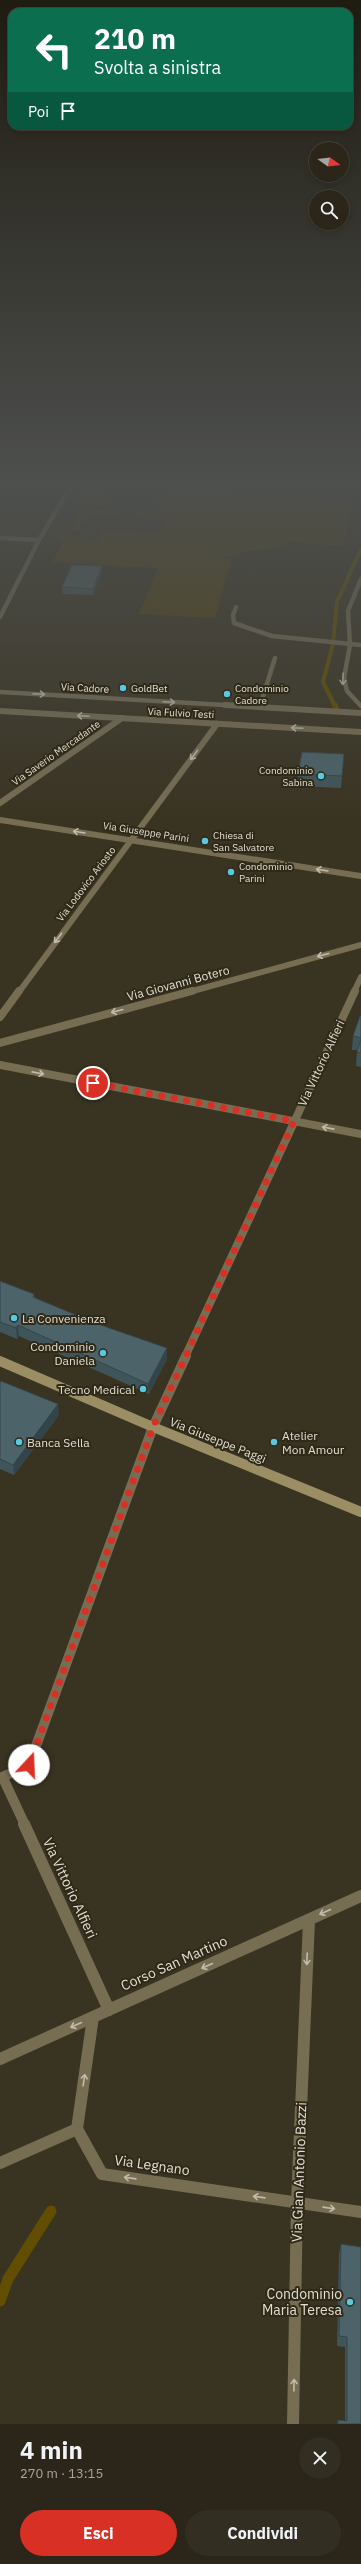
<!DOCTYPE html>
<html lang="it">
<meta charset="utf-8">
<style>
:root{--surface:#2b2619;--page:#332e22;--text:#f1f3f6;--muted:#a6a5a2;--line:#474338;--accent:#d93025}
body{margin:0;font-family:"IBM Plex Sans",sans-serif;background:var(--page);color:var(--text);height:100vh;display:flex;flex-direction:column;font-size:15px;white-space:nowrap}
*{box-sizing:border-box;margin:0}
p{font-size:13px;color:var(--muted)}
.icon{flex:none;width:22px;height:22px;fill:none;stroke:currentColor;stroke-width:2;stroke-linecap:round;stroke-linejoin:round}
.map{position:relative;height:2424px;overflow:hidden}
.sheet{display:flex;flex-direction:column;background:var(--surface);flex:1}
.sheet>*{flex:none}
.guide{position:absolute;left:8px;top:8px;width:345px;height:122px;border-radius:12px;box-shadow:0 2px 6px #0003,0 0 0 1px var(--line);background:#0b6e4f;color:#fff;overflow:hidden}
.needle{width:26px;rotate:105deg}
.fabs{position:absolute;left:309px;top:142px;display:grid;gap:8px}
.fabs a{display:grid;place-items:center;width:40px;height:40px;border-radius:50%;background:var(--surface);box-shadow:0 2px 6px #0003,0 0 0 1px var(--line);font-size:20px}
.pin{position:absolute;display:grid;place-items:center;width:34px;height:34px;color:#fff;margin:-17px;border:2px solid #fff;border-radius:50%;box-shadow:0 1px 4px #0007}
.me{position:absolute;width:44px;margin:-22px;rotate:20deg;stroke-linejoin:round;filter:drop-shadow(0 0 3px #0008)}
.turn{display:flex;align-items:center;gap:14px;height:84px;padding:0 20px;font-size:18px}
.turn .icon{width:52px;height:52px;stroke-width:2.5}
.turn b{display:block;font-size:28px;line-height:34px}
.then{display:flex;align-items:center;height:38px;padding:0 20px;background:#0003;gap:8px;font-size:15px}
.round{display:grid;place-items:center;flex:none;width:42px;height:42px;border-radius:21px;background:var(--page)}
.overview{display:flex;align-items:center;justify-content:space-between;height:68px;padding:0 20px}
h1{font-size:24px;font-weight:800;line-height:30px}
.cta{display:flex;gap:8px;margin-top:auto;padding:8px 20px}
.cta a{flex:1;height:46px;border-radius:24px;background:var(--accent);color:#fff;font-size:16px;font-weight:800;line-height:46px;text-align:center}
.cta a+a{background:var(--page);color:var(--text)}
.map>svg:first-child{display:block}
.green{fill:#4f400e}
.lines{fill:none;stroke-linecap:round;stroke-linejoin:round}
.stream-far2{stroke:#624e00;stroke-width:4}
.stream-far1{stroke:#624e00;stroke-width:5.5}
.stream{stroke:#624e00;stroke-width:11}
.minor-far4{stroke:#766d53;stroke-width:4.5}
.minor-far3{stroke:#766d53;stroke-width:6}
.minor-far2{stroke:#766d53;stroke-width:8}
.minor-far1{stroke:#766d53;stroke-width:10}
.minor{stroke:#766d53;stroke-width:12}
.tertiary-far1{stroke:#766d53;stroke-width:4.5}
.tertiary{stroke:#766d53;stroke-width:6}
.secondary{stroke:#9b8e64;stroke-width:10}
.wall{fill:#40555a}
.shaded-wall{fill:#34454a}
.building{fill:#4b6369;stroke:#34454a}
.oneway{stroke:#c1bbac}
.route{stroke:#d93025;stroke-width:7;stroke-dasharray:0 12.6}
.poi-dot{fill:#58c9e3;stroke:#2f2917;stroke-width:1.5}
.labels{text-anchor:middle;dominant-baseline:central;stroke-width:4;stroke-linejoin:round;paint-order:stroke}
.far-street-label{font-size:10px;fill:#e1ddd2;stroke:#2f2917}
.far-poi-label{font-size:10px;fill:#e1ddd2;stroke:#2f2917;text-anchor:start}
.street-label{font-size:12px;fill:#e1ddd2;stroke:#2f2917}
.poi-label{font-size:12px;fill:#e1ddd2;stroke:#2f2917;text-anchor:start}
.near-street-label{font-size:14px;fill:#e1ddd2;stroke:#2f2917}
.near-poi-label{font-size:14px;fill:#e1ddd2;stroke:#2f2917;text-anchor:end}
</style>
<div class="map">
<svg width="361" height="2424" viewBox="0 0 361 2424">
<rect width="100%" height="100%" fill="#393321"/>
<path class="green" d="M86,482H163L162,485L347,498L352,503L343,546L288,542L278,548L247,551L230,557L212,556L230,559L231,562L215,618L139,614L158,568L52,562L63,543L55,539L57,534L88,536L86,540L97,541L103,530L158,533L164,520L132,518L142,509L156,510L165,493L115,489L112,493L103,494L99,502L106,504L104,506L84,505L88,499L77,498Z
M82,508L117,510V513L121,515H87L78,530L70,531Z"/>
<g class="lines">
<path class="stream-far2" d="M335,706L323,682L333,644L337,602L361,549"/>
<path class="stream-far1" d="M335,705L336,708"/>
<path class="stream" d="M0,2301L8,2279L51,2211"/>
<path class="minor-far4" d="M0,538L39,540
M361,579L348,611L350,645L344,678L347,691L361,706
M236,607L233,615L234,623L272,636L361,645
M0,617L39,540L73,482
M260,706L275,658"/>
<path class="minor-far3" d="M260,707L261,705
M0,803L122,718
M0,820L361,876
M19,992L217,724
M189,992L361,945
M354,992L361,977"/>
<path class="minor-far2" d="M0,1017L19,991
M0,1043L192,991
M0,1065L361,1134
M185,1357L355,991"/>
<path class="minor-far1" d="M0,1778L29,1765L153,1427L186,1356
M3,1778L25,1825"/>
<path class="minor" d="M24,1824L109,2010
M93,2017L77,2129L102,2174L361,2212
M0,2059L361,1896
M0,2163L77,2129
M293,2424L297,2203L309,1920"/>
<path class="tertiary-far1" d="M0,692L242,706"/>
<path class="tertiary" d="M225,705L361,713
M0,711L361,732"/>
<path class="secondary" d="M0,1361L153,1427L361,1512"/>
</g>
<path class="wall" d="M102,572L93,595L63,594L62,587Z
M343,766L341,788L298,786V774Z
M361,1016V1067L356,1066L357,1050H352L353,1036Z
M0,1281L34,1294L35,1298L167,1359L149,1394L19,1336L17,1339L0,1332Z
M0,1382L59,1415L14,1475L0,1469Z
M341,2244L361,2424H337L338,2420L345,2421V2347L337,2346L339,2254Z"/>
<path class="shaded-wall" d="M102,566V572L93,595V589Z
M18,1325L19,1336L17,1339L16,1328Z
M167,1348V1359L149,1394L148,1384Z
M58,1404L59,1415L14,1475L13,1465Z"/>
<path class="building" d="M72,565L102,566L93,589L62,587Z
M302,752L344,754L342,776L298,774Z
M360,1016H361V1038L353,1036Z
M361,1039V1053L357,1052Z
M0,1281L34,1294L33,1297L95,1323L167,1348L148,1384L18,1325L16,1328L0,1322Z
M1,1381L58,1404L13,1465L0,1459V1382Z
M341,2244L361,2247V2424H338V2420L347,2421V2337L339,2336Z"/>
<defs><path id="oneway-shaft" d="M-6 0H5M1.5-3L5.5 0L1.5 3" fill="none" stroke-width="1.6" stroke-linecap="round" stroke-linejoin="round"/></defs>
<g class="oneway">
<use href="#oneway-shaft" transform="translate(343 679) rotate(92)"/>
<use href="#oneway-shaft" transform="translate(39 694) rotate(3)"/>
<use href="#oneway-shaft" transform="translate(169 702) rotate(3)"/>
<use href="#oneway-shaft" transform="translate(83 716) rotate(-177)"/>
<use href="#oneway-shaft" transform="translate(297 728) rotate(-177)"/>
<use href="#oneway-shaft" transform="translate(194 755) rotate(127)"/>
<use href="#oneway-shaft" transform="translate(79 832) rotate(-171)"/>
<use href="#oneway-shaft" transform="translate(322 870) rotate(-171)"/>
<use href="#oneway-shaft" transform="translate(58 938) rotate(127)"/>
<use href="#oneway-shaft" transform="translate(323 955) rotate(165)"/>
<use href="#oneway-shaft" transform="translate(117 1011) rotate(165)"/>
<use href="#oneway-shaft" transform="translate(38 1073) rotate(11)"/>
<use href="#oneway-shaft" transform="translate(328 1128) rotate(-169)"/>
<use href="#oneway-shaft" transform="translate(325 1912) rotate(156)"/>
<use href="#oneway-shaft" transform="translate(307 1959) rotate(92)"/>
<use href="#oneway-shaft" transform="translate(207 1966) rotate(156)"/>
<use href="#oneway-shaft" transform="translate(76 2025) rotate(156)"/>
<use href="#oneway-shaft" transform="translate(84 2080) rotate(-81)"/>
<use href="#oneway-shaft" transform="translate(130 2178) rotate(-172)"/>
<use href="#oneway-shaft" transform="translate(259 2197) rotate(-172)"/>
<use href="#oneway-shaft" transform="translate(329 2208) rotate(8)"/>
<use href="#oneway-shaft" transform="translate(294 2385) rotate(-89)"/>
</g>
<linearGradient id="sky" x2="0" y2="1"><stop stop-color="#1f1c12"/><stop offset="0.59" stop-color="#4e504e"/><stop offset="1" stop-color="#4e504e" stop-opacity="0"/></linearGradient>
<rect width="361" height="822" fill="url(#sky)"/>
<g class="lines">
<path class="route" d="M29,1765L153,1427L294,1121L93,1083"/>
</g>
<g class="poi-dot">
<circle cx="123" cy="688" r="4"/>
<circle cx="227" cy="694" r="4"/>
<circle cx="321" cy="776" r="4"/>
<circle cx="205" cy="841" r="4"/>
<circle cx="231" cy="872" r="4"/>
<circle cx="14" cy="1318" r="4"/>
<circle cx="103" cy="1353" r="4"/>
<circle cx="143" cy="1389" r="4"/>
<circle cx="19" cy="1442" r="4"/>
<circle cx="274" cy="1442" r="4"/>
<circle cx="350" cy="2302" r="4"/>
</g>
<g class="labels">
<g class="far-street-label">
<text transform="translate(85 688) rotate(3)">Via Cadore</text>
<text transform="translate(181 713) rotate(3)">Via Fulvio Testi</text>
<text transform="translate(56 753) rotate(-35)">Via Saverio Mercadante</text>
<text transform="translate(146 832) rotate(9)">Via Giuseppe Parini</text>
<text transform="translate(86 884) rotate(-53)">Via Lodovico Ariosto</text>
</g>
<g class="far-poi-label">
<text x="131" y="688">GoldBet</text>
<text x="235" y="688">Condominio<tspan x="235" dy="12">Cadore</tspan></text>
<text x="313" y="770" text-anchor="end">Condominio<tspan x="313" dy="12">Sabina</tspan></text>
<text x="213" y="835">Chiesa di<tspan x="213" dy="12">San Salvatore</tspan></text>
<text x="239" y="866">Condominio<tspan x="239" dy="12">Parini</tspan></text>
</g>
<g class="street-label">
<text transform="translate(178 983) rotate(-15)">Via Giovanni Botero</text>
<text transform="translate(321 1063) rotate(-65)">Via Vittorio Alfieri</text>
<text transform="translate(218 1440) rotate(22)">Via Giuseppe Paggi</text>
</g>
<g class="poi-label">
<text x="22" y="1318">La Convenienza</text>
<text x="95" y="1346" text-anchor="end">Condominio<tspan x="95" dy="14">Daniela</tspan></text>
<text x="135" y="1389" text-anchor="end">Tecno Medical</text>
<text x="282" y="1435">Atelier<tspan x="282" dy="14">Mon Amour</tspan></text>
<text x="27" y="1442">Banca Sella</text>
</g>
<g class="near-street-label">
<text transform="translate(70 1888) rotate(65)">Via Vittorio Alfieri</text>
<text transform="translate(174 1963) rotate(-24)">Corso San Martino</text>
<text transform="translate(152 2165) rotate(8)">Via Legnano</text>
<text transform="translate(299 2172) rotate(-88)">Via Gian Antonio Bazzi</text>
</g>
<g class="near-poi-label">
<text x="342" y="2294">Condominio<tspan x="342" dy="16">Maria Teresa</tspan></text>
</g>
</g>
</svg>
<div class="fabs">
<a><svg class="needle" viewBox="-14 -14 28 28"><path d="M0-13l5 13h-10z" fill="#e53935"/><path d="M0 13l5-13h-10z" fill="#a6a5a2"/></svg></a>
<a><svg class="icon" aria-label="search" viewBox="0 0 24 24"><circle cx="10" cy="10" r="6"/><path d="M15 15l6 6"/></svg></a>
</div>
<div class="pin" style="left:93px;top:1083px;background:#d93025"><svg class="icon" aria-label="arrive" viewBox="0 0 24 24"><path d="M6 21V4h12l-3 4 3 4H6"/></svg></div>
<svg class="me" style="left:29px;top:1765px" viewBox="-20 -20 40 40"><circle r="19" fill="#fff"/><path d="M0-13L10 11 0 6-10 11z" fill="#d93025"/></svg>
<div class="guide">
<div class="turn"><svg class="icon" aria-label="left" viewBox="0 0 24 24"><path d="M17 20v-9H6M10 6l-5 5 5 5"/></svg><div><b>210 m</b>Svolta a sinistra</div></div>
<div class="then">Poi<svg class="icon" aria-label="arrive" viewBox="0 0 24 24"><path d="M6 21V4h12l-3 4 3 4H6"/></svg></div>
</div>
</div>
<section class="sheet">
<div class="overview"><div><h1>4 min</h1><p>270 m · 13:15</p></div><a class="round"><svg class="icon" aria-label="close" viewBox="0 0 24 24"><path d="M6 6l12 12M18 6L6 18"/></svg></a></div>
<div class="cta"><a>Esci</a><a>Condividi</a></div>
</section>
